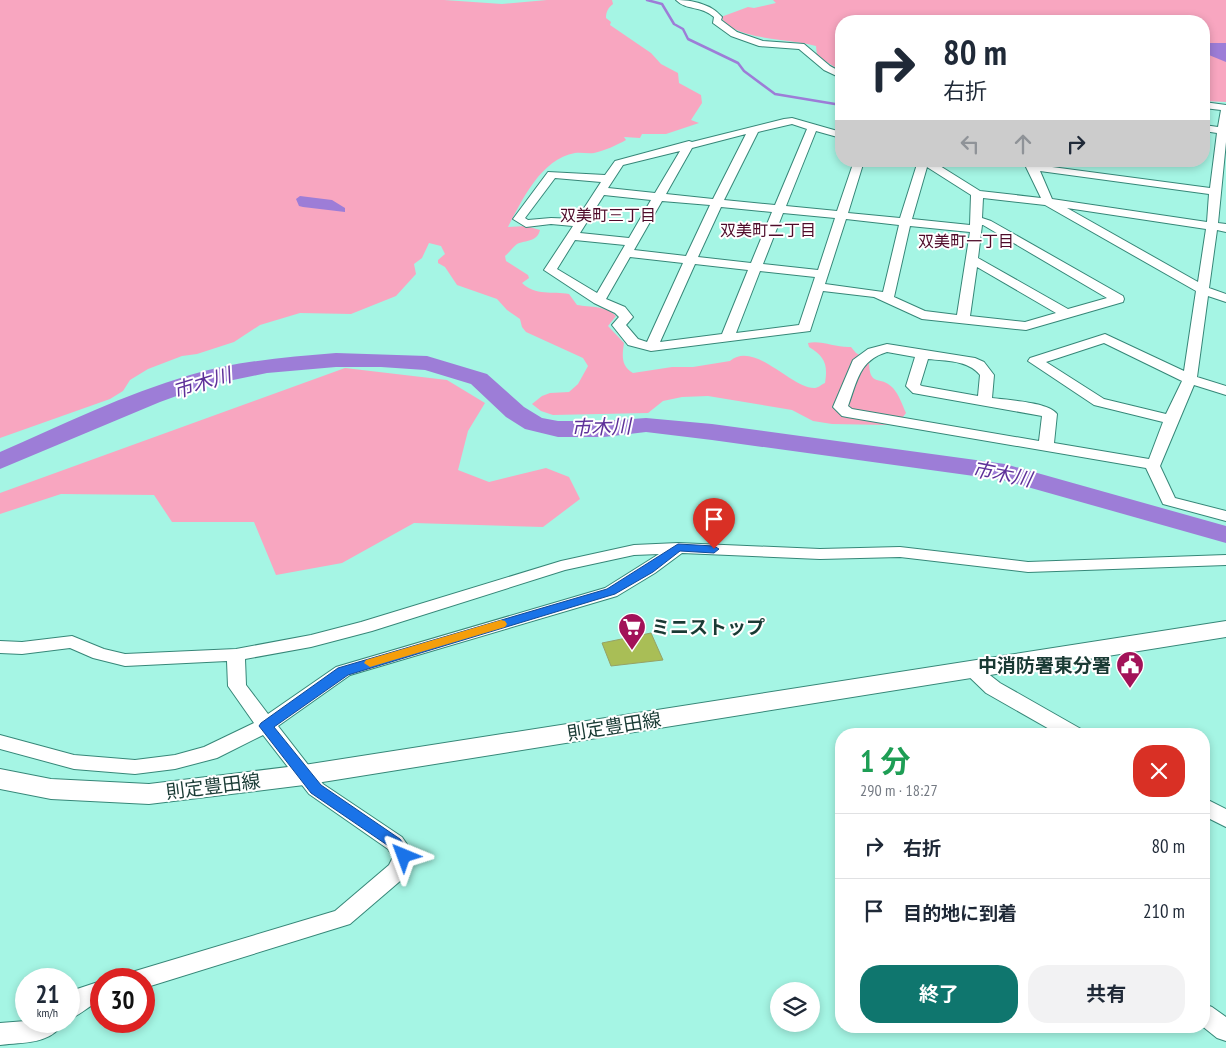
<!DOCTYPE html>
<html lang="ja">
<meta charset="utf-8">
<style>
:root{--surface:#fff;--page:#f2f2f3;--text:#1f2937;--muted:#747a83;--line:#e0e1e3;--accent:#0f766e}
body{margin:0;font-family:"PT Sans Narrow","Noto Sans JP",sans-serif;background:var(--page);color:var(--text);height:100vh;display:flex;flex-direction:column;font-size:19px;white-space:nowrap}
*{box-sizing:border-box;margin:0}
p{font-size:16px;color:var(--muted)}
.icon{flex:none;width:28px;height:28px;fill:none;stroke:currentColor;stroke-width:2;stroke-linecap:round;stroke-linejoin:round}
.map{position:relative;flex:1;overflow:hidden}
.drawer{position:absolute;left:835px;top:728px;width:375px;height:305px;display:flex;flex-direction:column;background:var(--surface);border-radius:20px;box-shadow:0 2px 8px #0003}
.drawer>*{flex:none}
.banner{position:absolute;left:835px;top:15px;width:375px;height:152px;border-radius:20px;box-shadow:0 2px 8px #0003;background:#fff;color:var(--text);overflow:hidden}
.controls{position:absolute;left:770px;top:982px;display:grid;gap:10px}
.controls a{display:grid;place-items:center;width:50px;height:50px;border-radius:50%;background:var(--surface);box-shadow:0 2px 8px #0003;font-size:25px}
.speed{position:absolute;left:15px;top:968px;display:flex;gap:10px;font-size:25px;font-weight:700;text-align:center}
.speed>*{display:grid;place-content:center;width:65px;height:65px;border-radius:50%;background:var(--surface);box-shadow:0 2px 8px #0003;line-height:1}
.speed small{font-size:12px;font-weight:400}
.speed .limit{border:8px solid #d22;background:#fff;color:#111}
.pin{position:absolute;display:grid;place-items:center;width:42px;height:42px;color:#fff;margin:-51px -21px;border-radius:50% 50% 50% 0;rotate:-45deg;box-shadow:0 0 5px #0007}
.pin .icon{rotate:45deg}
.me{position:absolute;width:55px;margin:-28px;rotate:316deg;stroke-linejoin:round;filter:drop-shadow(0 0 4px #0008)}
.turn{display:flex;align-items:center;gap:18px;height:105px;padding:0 25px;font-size:22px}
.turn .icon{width:65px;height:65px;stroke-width:2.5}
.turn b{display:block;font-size:35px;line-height:42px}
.lanes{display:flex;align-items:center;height:48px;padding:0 25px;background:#0003;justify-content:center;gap:25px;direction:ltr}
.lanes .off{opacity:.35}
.round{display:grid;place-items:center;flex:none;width:52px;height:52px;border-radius:20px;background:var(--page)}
.overview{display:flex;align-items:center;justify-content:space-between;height:85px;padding:0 25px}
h1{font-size:30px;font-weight:700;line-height:38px;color:#1e9e55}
.primary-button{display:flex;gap:10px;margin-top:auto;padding:10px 25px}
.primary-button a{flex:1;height:58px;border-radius:20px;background:var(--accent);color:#fff;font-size:20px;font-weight:700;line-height:58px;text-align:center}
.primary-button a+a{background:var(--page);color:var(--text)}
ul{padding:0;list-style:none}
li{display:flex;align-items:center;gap:15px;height:65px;padding:0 25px;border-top:1px solid var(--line)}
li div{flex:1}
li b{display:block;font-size:19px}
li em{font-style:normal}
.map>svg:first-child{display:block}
.green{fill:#f8a6c0}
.water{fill:#9d7dd7}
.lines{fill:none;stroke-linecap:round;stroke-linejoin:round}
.stream{stroke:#9d7dd7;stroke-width:2.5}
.river{fill:#9d7dd7;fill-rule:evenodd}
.building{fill:#a9be56;stroke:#95a267}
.minor-casing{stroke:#368778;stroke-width:2}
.major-casing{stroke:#368778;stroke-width:2}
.minor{fill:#fff;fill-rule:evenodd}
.major{fill:#fff;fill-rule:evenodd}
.route{fill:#1a73e8;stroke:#114b97}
.slow{fill:#f59e0b}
.labels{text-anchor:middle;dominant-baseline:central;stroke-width:4;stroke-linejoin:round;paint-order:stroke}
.far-neighbourhood-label{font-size:16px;fill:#4f0c2a;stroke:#fff}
.poi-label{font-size:19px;font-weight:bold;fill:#193a34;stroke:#fff;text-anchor:start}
.street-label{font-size:19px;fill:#193a34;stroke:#fff}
.water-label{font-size:20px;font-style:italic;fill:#5e319a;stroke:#fff}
</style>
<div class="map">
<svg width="1226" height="1048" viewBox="0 0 1226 1048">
<rect width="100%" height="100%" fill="#a5f5e4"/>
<path class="green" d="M0,0H444L502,4L547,0H612L613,4C608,8 606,12 606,18L611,22L610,25L651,53L661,64L678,73L679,83L701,95L702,103L691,120L699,123L666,134H642L640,138L624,137L626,140C617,145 604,151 594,153C588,154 581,152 575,153C541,159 522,200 508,227L526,226L540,230C537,242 526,240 517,244C513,247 509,253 505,256L506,261L528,275L529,278L522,283C535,296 553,291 569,294L577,305C590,307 607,306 616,316L608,326L624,343C622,356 621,366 633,373L672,367H693L730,361C755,340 791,389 815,388C818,388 822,384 825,383C828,364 825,357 809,347L808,343C822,340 836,348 851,347L856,353L869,360C869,389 880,374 893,388C899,395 902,404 906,413L899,422L886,425L832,424L813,421L792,410L708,396L682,397L663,401L648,413L553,415L541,411L532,404L542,396L550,393L569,392L578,384L588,366L583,358L526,332L522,327L520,319L507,310L497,299L457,285L445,267L438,263V260L445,254L441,246L429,243L422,258L414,264L416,274L396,296L351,314L300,313L260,325L234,342L197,354L182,356L148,369L130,380L123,391L110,399L0,438Z
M773,0H1226V102L1204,101V21H841V71L817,56L816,46C791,38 734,41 721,17L748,7L754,8L776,3Z
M345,368L447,380L485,403L468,431L458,470L489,482L546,468L569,477L580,499L543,527L414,523L342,563L276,575L254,522H172L154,495L61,494L0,514V493Z"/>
<path class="water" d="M1204,43H1226V62L1204,53Z
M300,196L332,200L345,208V212L303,207L299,206L296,199Z"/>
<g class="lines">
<path class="stream" d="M647,0L662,4L674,24L683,29L688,39L738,63L744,71L775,94L841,105"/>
<path class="river" d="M336,353L427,356L487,374L524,407L542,418L558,421H604L646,418L712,424L1005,464L1226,526V543L1003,480L712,440L646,432L604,437H558L525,429L506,417L471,384L425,370L381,367H336L267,373L204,386L160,402L0,469V452C62,425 125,394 190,375C237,361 287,357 336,353Z"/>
</g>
<path class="building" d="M651,633L663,660L611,666L602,643Z"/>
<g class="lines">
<defs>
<path id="minor" d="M676,0C692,0 711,4 722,17L721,20L737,32L763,41L804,44L830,66L841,72V78L824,70L799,49L759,46L731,36L713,23L714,17C700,5 687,11 676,0Z
M1204,102L1226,105V142L1218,223L1226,224V232L1217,230L1209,288L1226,294V302L1208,296L1197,377L1226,386V395L1194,385L1160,466L1175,498L1226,511V521L1163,504L1146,468L847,417L842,416L833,407L853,360L868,349L887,344L975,358L984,362L994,375L992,398C1007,400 1049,402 1057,414L1054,443L1149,459L1163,422L1094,405L1028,361L1030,358L1105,334L1184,371L1196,291L1045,205L983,198L982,218L991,221L1123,296L1124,299L1123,302L1026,330L922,319L874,297L823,291L810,331L651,351L628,345L612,325L619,317L615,313L594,303L544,270L573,226L551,224L526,227L513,219L548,172L605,175L615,161L689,141L692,142L784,119L792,118L841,132V138L816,131L786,206L837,211L854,161H864L848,213L900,218L918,161H932L980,191L1041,198L1026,167L1025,161H1035L1037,165L1210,188L1217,133L1204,131V125L1218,127L1221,110L1204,108ZM792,124L807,129L775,205L724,200L758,132ZM746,134L713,199L666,194L692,148ZM680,151L655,193L608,188L623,165ZM927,167L971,195L970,225L912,219ZM1040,171L1209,194L1207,222L1052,199ZM555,178L601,182L577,219L551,218L528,220L525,218ZM604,195L651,200L629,238L580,233ZM662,201L710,205L686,256L634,250ZM721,207L772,212L751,263L698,257ZM1067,208L1206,229L1198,282ZM783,213L835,218L818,270L763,264ZM846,219L899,225L883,292L825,284ZM982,225H983L1107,298L1068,309L978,258ZM910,226L970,232L957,315L925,311L894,297ZM575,240L625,245L597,293L557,269ZM630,257L683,263L647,342L638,339L626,325L633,317L625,307L606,299ZM695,264L748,270L722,334L660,342ZM977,267L1056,313L1025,322L970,316ZM760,271L815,277L799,325L736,333ZM1104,343L1182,381L1166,414L1104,399L1046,362ZM887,352L915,357L906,386L913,393L1042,416L1039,441L852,409L848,406C857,382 859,360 887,352ZM928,359C946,361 968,360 980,375L978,396L922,386L920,385Z
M678,543L820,549L900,547L1028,562L1226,555V565L1028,572L900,557L820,559L682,553L655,573L617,596L350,675L278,726L323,784L402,837L415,856L406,876L350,924L144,988V979H128L132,972L335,911L389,865L393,857L388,849L309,794L263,735L217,758L175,769L135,774L74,769L0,749V735L74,755L135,760L175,755L204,747L254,723L228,686L227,661L125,666L93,658L70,648L22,654L0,653V641L22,642L72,636L104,649L125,654L236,649L311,635L361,622L561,561L634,545ZM659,554L605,588L336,667L268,714L246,685L245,659L311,647L372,631L565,570L634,555Z
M970,663L977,665L1000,683L1081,729L1084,734H1058L986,693L961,669L963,665Z
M1204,798L1226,809V827L1204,816Z
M101,981V1001C89,1005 81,1015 69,1019V995L77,989Z
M1204,1004L1212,1007L1226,1017V1041L1217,1038L1202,1026H1204Z
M26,1021H64C52,1045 23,1042 0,1045V1023Z"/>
<path id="major" d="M1226,621V637L304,785L149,804L51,799L0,789V769L51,779L149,784L304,765Z"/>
</defs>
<use href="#minor" class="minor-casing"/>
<use href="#major" class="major-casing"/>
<use href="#minor" class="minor"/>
<use href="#major" class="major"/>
</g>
<path class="route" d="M678,544L714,546L719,549L714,553L680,551L653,572L615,594L348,675L274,727L321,785L400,839L412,856L410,860C399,863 396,855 390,847L311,793L259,726L261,723L338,668L607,589Z"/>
<path class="slow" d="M501,620L505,621L507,624L505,627L370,667L364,663L366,660Z"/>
<defs>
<symbol id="supermarket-pin" viewBox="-11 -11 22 30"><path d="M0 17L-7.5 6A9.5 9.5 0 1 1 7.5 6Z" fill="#a21258" stroke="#fff"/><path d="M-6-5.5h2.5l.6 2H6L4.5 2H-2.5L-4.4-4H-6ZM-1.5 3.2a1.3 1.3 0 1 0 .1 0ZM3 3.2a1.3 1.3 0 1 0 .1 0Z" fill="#fff"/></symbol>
<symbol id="civic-pin" viewBox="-11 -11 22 30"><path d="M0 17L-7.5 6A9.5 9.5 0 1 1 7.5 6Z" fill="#a21258" stroke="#fff"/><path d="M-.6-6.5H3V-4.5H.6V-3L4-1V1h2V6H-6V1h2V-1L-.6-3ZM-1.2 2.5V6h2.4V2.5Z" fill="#fff"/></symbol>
</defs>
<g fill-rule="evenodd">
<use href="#supermarket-pin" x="616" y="611" width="32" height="43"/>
<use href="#civic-pin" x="1114" y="649" width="32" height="43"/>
</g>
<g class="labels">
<g class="far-neighbourhood-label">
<text x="608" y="215">双美町三丁目</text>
<text x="768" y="230">双美町二丁目</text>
<text x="966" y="241">双美町一丁目</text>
</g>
<g class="poi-label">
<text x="651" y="627">ミニストップ</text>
<text x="1111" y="665" text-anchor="end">中消防署東分署</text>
</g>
<g class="street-label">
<text transform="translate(614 726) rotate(-9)">則定豊田線</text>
<text transform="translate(213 786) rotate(-7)">則定豊田線</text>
</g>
<g class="water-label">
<text transform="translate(202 383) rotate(-17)">市木川</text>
<text transform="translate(601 427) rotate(-2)">市木川</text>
<text transform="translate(1002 474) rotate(11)">市木川</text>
</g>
</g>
</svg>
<div class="controls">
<a><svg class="icon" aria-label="layers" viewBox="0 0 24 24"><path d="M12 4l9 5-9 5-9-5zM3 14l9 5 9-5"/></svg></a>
</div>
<div class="speed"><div>21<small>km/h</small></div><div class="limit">30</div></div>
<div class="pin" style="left:714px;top:549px;background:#d93025"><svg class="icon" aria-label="arrive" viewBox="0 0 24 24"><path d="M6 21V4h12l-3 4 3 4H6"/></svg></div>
<svg class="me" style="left:404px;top:856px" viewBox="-20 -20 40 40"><path d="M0-17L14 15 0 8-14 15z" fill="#1a73e8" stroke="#fff" stroke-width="4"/></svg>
<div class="banner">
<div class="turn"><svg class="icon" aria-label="right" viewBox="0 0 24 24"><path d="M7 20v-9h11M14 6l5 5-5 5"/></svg><div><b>80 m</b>右折</div></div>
<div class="lanes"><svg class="icon off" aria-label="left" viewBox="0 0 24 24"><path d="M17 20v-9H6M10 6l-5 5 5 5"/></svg><svg class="icon off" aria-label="ahead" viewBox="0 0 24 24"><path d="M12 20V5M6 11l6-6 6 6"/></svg><svg class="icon" aria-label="right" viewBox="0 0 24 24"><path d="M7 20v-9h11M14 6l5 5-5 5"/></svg></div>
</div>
<section class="drawer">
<div class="overview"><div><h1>1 分</h1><p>290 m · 18:27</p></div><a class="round" style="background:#d93025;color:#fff"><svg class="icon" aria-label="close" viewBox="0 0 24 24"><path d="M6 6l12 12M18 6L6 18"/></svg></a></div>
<ul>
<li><svg class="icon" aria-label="right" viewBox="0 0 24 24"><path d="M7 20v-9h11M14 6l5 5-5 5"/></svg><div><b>右折</b></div><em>80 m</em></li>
<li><svg class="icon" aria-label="arrive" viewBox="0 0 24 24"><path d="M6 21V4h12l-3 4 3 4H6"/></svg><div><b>目的地に到着</b></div><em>210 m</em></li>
</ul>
<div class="primary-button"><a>終了</a><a>共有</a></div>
</section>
</div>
